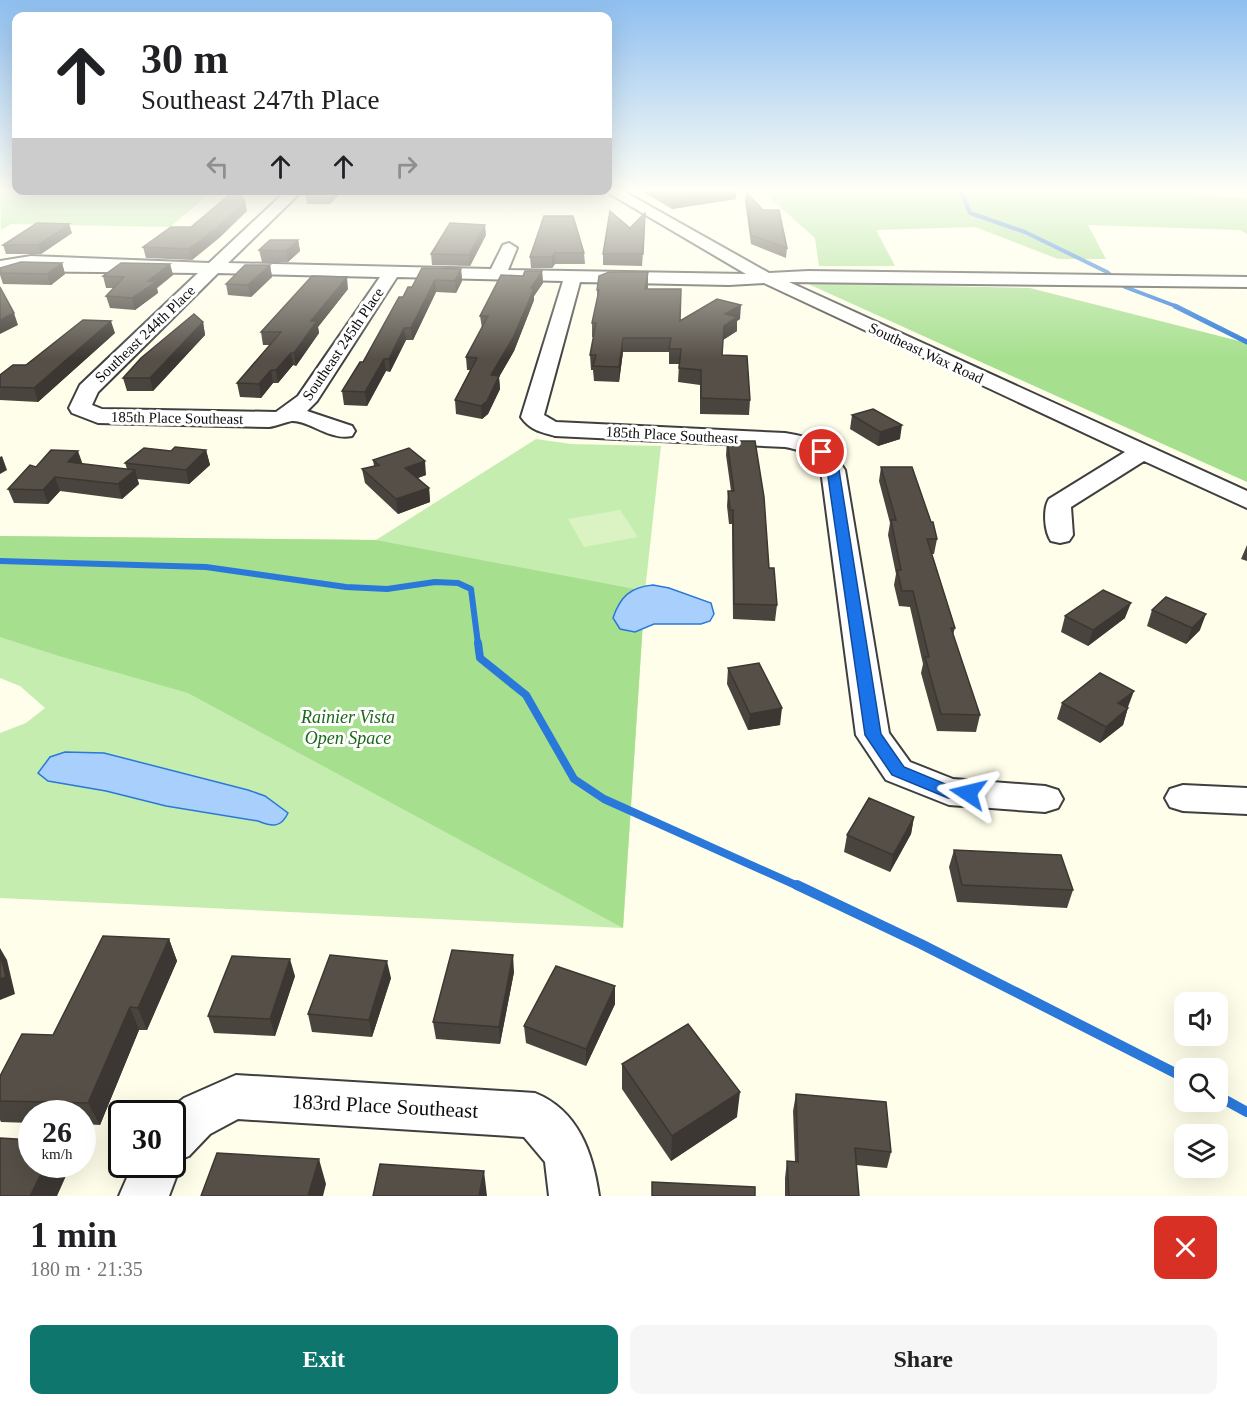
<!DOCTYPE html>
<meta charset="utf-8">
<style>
:root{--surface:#fff;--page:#f6f6f6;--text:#202124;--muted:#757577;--accent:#0f766e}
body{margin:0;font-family:Georgia,serif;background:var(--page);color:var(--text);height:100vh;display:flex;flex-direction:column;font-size:22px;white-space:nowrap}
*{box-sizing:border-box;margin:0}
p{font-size:20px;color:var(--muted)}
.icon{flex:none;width:33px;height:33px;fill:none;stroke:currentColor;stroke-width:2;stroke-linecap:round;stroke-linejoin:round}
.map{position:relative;height:1196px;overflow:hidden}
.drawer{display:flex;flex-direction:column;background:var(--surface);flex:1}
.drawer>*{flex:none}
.top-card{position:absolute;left:12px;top:12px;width:600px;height:183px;border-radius:12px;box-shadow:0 6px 24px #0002;background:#fff;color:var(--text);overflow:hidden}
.tools{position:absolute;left:1174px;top:992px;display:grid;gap:12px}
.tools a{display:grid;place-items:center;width:54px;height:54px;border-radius:12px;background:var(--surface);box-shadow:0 6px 24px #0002;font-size:30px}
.speed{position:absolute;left:18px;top:1100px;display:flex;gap:12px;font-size:30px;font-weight:700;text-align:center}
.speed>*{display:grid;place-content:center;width:78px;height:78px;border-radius:50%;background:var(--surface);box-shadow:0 6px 24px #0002;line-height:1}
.speed small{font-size:15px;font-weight:400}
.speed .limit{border:3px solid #111;border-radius:9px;background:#fff;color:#111}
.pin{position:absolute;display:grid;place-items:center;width:51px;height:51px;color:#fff;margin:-26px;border:3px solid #fff;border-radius:50%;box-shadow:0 2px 6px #0007}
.me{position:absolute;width:66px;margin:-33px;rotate:280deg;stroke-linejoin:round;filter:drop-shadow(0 0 4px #0008)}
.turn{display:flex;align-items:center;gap:21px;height:126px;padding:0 30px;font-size:27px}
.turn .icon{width:78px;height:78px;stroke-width:2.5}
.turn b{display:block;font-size:42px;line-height:51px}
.lanes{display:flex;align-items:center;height:57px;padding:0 30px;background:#0003;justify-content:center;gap:30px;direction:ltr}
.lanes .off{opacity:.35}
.round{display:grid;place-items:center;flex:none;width:63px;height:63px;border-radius:12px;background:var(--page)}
.overview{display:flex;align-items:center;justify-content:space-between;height:102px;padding:0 30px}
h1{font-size:36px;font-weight:700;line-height:45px}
.action{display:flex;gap:12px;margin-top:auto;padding:12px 30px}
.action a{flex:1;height:69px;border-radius:12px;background:var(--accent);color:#fff;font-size:24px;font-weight:700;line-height:69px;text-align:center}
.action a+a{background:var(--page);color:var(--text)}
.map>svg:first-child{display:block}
.green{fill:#c6edb0}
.forest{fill:#a6df8e}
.pitch{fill:#dbf3c3}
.water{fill:#a9d0fc;stroke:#2a78d9;stroke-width:1.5}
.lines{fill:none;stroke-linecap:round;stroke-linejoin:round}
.stream-far4{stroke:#2a78d9;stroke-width:4}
.stream-far3{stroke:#2a78d9;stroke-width:5}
.stream-far2{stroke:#2a78d9;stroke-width:6}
.stream-far1{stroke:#2a78d9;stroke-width:8}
.stream{stroke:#2a78d9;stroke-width:10}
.minor-casing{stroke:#3f3f3f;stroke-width:4}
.minor{fill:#fff;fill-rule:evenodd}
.wall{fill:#49443d}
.shaded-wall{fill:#3c3732}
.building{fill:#554f47;stroke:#3c3732;stroke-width:1.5}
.route{fill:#1a73e8;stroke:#114b97;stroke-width:1.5}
.labels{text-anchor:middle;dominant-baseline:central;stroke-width:6;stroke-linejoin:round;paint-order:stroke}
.far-street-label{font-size:15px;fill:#0c0c0c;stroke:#fff}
.park-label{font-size:18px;font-style:italic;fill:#1b6917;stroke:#fff}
.near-street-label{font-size:21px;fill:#0c0c0c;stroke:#fff}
</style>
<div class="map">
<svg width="1247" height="1196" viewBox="0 0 1247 1196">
<rect width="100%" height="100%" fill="#fffeea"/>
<path class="green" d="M536,439L571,444L661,446L645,591L623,928L0,898V733L26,723L45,708L20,686L0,678V536L376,540Z"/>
<path class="forest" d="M0,191H213L170,227L11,224L1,230Z
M762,191H1141L1247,198V234L1240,230L1088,225L1106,259H1058L975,227L876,230L895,266H819L815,238Z
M806,283L1030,288L1247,343V482Z
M0,536L376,540L645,591L623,928L188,693L59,656L0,637Z"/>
<path class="pitch" d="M620,510L638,537L584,547L568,519Z"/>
<path class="water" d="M653,585L669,588L711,603L714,614L710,621L701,624H654L635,632L620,629L613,618C620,597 630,587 653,585Z
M65,752L104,753L248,790L265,796L288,813C281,828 272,827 258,821L166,806L106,791L48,781L38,773L50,757Z"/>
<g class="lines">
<path class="stream-far4" d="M961,191L970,213L1025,232L1107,272L1125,287L1178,307"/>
<path class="stream-far3" d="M1175,306L1247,342"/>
<path class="stream-far2" d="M0,561L206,567L346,587L387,589L435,582L458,583L471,589L478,644"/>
<path class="stream-far1" d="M478,643L480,658L526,695L574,779L604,799L800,887"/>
<path class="stream" d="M797,885L921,944L1185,1078
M1218,1096L1247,1112"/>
<defs>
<path id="minor" d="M286,191H302L228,263L491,269L503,245L509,243L517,248L508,270L746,274L605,191H623L769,273L808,271L1247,277V287L789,282L1247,491V508L1144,461L1071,507L1073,535L1069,541L1060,543L1051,541C1044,531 1043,508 1049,499L1125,452L764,283L729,285L580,282L544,415L556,422L785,433C817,438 827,443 845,470L889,733L910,762L953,779L1045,786L1058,790L1063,799L1058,808L1045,812L949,805L886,780L856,735L821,470C812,455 802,450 785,447L555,436C541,432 530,430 521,417L563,281L397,277L317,401L307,411L352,426L355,431L352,436C330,441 309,420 292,421C285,422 277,426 269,427L98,423L72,413L69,408L80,385L198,273L0,271V261L31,256L209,263ZM218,273L380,277L298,396L276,412L102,409L92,405L98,392Z
M1183,785L1247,788V814L1183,811L1170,807L1165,798L1170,789Z
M236,1075L535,1093C578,1110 593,1153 599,1196H549L545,1162L524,1137L238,1119L210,1134L189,1156L179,1160L181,1164L169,1196H119L133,1164H172V1113H165L184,1098Z"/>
</defs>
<use href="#minor" class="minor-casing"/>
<use href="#minor" class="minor"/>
</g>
<path class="wall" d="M343,191L330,204H307L305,194Z
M642,191H736V199L672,209Z
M746,192L787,248L786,258L751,244L745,201Z
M247,211L219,238L192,260L146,258L143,247L191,227Z
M544,216L584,253L585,264H555L552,268H531L530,257Z
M645,224L642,266L603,265V254L630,228Z
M72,233L41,254H6L3,245Z
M486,235L470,266L432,265L431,254Z
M298,240L300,251L288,262H262L259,250Z
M62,263L65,274L51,285L3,284L0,275V268Z
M170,264L173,275L157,288L158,293L135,310L110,308L106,296L114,288H106L103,276Z
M270,265L272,277L251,297L228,295L226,284Z
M461,269L462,281L456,293L436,292L413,340H406L390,372L386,371L367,406L344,405L342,391L363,362L412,287Z
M542,271L543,283L534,296V300L514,351L499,377L500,389L488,414L482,419L456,414L455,400L470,370H467L466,357L482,328L480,316L523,276Z
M648,272V289L680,321L740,319L737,321V331L723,340L722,355L750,400L749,415L700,414V385L678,382L679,364H669V352H623L619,382L594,381L593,370H591L590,355L594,337H592V323L597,300V290Z
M348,289L318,327L319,333L296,366L293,365L278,383H273L261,398L240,397L237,383L271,345H263L261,332Z
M203,322L205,335L153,391H127L123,378Z
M115,333L38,402L0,400V375Z
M852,415L900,439L878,446L850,429Z
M727,441L769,568L777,605L775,621L733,619L732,524H729L727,506L728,491H731L726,455Z
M206,450L210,465L189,484L137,479L139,484L122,499L60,491L48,504L14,503L8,489L36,467L82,464L127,469L125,463L171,451Z
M373,460L426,475L418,478L429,488L430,502L398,514L365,483L362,469L374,466Z
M881,467L931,522L937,539L934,554H932L955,628L953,635L980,715L976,732L937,731L921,673L923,664L910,607L899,606L894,585L896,574L888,535L890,523L879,481Z
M1247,545V561L1241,559Z
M1152,610L1200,630L1186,644L1147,626Z
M1065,616L1125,618L1088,646L1061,632Z
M728,668L780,725L748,730L727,684Z
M1062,703L1128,707L1123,725L1100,743L1057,719Z
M914,817L911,834L890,872L844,852L847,835Z
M954,850L1073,890L1067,908L957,902L949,867Z
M169,939L177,961L147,1030H139L100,1125L82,1124V1113H32V1123L1,1122L0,1120V1076L53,1035Z
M514,972L500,1044L436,1039L433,1022Z
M295,976L275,1036L214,1033L208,1016Z
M391,978L372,1037L312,1032L308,1014Z
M615,1004L586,1066L526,1043L524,1026Z
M622,1064L737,1117L671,1161L622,1089Z
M796,1094L891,1152L887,1168L856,1165L859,1196H785V1178L787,1161L795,1162L793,1111Z"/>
<path class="shaded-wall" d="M332,191H343L330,204L329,195Z
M731,191H736V199L672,209V200Z
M245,201L247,211L219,238L192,260L189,249Z
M69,224L72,233L41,254L38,245Z
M485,225L486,235L470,266L469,255Z
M298,240L300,251L288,262L286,251Z
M555,253V264L552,268V257Z
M62,263L65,274L51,285L47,274Z
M170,264L173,275L157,288L158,293L135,310L132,298L148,281Z
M270,265L272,277L251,297L248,285Z
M461,269L462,281L456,293L455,281Z
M542,271L543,283L534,296V300L514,351L499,377L500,389L488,414L482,419L481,406L491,375L531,288Z
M648,272V286L644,302L645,289Z
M347,277L348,289L318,327L319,333L296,366L294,353L311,321Z
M435,280L436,292L413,340L411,328Z
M741,305L740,319L737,321V331L723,340L725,314Z
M14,313L18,325L0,334V320Z
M111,321L115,333L38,402L34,388Z
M203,322L205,335L153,391L150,378Z
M404,328L406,340L390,372L389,359Z
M623,338V352L619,382V367Z
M291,353L293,365L278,383L276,370Z
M384,359L386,371L367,406L365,392Z
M271,370L273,383L261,398L259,384Z
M902,425L900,439L878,446L880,432Z
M206,450L210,465L189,484L186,470Z
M78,451L83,465L68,462Z
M2,456L7,470L0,474V457Z
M425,461L426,475L407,482L405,468Z
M135,470L139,484L122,499L118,484Z
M55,477L60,491L48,504L43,490Z
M429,488L430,502L398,514L396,499Z
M1131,603L1125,618L1088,646L1093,630Z
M1206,614L1200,630L1186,644L1192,628Z
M1134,691L1128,707L1113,719L1118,703Z
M782,708L780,725L748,730L750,714Z
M1128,708L1123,725L1100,743L1106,727Z
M914,817L911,834L890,872L893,855Z
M169,939L177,961L147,1030L138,1008Z
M0,948L7,960L15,994L0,1000Z
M513,955L514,972L500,1044L499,1027Z
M290,959L295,976L275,1036L270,1019Z
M387,961L391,978L372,1037L369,1020Z
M615,986V1004L586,1066V1049Z
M130,1007L139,1030L100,1125L88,1103Z
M740,1092L737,1117L671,1161L672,1136Z
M319,1159L326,1184L323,1196H308Z
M46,1164H69L70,1167L57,1196H30Z
M484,1171L487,1196H479Z"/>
<path class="building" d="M234,191H236L245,201L217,228L189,249L143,247L171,227H191Z
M308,191H332L329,195L305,194Z
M656,191H731L672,200Z
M746,192L763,210H779L787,248L751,235Z
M610,211L630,228L645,213L643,254H603Z
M544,216H573L584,253H555L552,257H530Z
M37,223L69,224L38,245H3Z
M450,223L485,225L469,255L431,254Z
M270,240H298L286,251L259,250Z
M21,262L62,263L47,274L0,273V268Z
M121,263L170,264L148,281L156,282L132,298L106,296L124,277L103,276Z
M245,265H270L248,285L226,284Z
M422,268L461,269L455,281L435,280L411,328H404L389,359H384L365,392L342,391L360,362H363L399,297H403L408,287H412Z
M525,271H542L531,288L534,289L513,338L491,375L499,376L487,401L481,406L455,400L477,358L466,357L488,316H480L501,275L523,276Z
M609,272H648L645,289H681L680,321L717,299L741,305L725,314L737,317L724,326L722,355L747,356L750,400L701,398V370L679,368L681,349H669L671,338H623L619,367L593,366L596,355H590L596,323H592L599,290H597L599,276Z
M312,276L347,277L311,321H317L294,353H291L276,370H271L259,384L237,383L281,332H261Z
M0,287L14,313L0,320Z
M194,314L203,322L150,378H123L141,358Z
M83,320L111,321L34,388L0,387V375L13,365H26Z
M873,409L902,425L880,432L852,415Z
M727,441H755L764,497L769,568H774L777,605L734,604L733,510H730L728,491H734Z
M175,447L206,450L186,470L125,463L144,448L171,451Z
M409,448L425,461L405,468L429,488L396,499L362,469L379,465L373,460Z
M51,450L78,451L68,462L135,470L118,484L55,477L43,490L8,489L30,465L36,467Z
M881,467H912L931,522H933L937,539H927L955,628H951L980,715L941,714L925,657H929L913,591H902L897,570H901L891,520H896Z
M1103,590L1131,603L1093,630L1065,616Z
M1166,597L1206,614L1192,628L1152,610Z
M759,663L782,708L750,714L728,668Z
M1100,673L1134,691L1118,703L1128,708L1106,727L1062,703Z
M869,798L914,817L893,855L847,835Z
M954,850L1061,855L1073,890L962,885Z
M103,936L169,939L138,1008L130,1007L88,1103L0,1101V1076L22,1034L53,1035Z
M452,950L513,955L499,1027L433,1022Z
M0,953L6,977L0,979Z
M330,955L387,961L369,1020L308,1014Z
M232,956L290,959L270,1019L208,1016Z
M556,966L615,986L586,1049L524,1026Z
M688,1024L740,1092L672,1136L622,1064Z
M796,1094L886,1102L891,1152L855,1148L859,1196H789L787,1161L798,1162Z
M0,1138L32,1140V1164H46L30,1196H0Z
M217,1153L319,1159L308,1196H201Z
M380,1164L484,1171L479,1196H373Z
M652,1182L755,1187V1196H652Z"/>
<linearGradient id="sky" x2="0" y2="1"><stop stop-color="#8fbff0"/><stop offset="0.53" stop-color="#fffff6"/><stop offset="1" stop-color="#fffff6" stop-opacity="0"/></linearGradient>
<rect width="1247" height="359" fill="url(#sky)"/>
<path class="route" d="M822,448L826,449L839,470L881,734L904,767L950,786L974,789L976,793L974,798H948L892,775L865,735L827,470L816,452Z"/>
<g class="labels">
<g class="far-street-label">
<text transform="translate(145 334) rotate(-44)">Southeast 244th Place</text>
<text transform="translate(343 344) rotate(-56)">Southeast 245th Place</text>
<text transform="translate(926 353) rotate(25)">Southeast Wax Road</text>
<text transform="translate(177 418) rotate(1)">185th Place Southeast</text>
<text transform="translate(672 435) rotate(3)">185th Place Southeast</text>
</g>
<g class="park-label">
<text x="348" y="717">Rainier Vista<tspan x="348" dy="21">Open Space</tspan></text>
</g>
<g class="near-street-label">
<text transform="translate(385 1106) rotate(3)">183rd Place Southeast</text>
</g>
</g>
</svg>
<div class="tools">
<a><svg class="icon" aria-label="sound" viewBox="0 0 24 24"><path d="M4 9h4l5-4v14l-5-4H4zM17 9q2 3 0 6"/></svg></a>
<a><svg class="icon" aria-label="search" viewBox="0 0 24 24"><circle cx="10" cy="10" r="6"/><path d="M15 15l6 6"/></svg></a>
<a><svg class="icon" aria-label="layers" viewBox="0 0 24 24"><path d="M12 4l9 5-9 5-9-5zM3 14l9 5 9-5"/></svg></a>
</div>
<div class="speed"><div>26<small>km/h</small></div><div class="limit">30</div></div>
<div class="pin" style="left:822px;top:452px;background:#d93025"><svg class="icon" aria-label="arrive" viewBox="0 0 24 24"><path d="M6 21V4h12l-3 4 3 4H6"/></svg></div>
<svg class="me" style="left:968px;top:793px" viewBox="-20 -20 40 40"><path d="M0-17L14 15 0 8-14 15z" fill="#1a73e8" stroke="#fff" stroke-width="4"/></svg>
<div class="top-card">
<div class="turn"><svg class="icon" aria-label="ahead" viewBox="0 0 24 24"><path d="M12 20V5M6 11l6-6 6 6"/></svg><div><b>30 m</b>Southeast 247th Place</div></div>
<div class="lanes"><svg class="icon off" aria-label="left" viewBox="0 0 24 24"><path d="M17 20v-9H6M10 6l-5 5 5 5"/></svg><svg class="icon" aria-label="ahead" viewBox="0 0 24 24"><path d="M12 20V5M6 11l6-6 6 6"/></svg><svg class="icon" aria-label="ahead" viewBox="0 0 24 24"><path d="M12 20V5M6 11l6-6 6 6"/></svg><svg class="icon off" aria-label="right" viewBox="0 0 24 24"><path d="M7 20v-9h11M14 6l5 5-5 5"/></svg></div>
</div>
</div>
<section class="drawer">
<div class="overview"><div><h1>1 min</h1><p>180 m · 21:35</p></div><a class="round" style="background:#d93025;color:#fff"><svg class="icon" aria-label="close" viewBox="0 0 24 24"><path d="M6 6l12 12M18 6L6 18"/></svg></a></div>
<div class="action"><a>Exit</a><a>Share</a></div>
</section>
